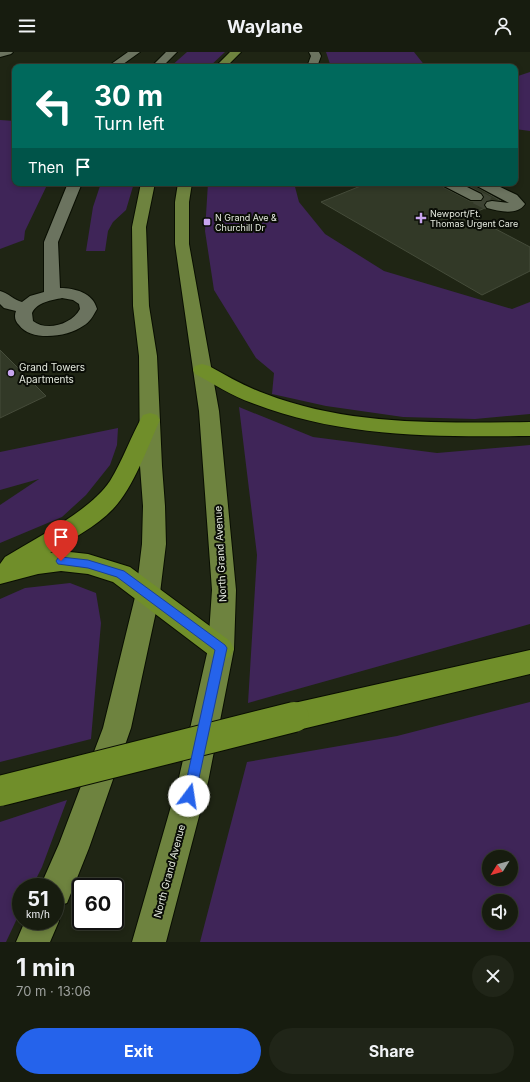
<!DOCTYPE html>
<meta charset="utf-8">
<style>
:root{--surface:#171c0f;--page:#202518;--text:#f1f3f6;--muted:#9ea19e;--line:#363a2f;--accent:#2563eb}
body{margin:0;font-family:Inter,sans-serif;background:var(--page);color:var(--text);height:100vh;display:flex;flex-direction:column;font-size:15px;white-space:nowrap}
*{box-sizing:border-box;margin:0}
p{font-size:13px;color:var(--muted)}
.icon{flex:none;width:22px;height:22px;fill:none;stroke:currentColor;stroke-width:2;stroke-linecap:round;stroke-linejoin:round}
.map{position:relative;height:890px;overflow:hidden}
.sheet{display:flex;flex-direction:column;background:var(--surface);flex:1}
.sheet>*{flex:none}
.hud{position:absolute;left:12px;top:12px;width:506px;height:122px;border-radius:8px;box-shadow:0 2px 6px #0003,0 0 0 1px var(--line);background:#00695c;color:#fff;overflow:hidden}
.needle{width:26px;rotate:233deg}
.tools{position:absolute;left:482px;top:798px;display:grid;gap:8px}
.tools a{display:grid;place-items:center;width:36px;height:36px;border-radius:50%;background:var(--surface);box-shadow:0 2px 6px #0003,0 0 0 1px var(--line);font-size:20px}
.speed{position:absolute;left:12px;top:826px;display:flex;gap:8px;font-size:20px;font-weight:700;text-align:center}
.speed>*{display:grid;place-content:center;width:52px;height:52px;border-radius:50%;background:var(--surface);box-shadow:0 2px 6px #0003,0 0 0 1px var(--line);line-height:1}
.speed small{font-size:10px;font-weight:400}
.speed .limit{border:2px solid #111;border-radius:6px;background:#fff;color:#111}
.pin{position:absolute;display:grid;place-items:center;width:34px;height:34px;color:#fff;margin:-41px -17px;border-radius:50% 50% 50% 0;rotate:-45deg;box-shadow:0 0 4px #0007}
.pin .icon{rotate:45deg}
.me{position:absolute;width:44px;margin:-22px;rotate:14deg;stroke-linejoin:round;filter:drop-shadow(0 0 3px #0008)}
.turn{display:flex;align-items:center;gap:14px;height:84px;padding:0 16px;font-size:18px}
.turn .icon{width:52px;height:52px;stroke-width:2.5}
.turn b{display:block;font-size:28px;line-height:34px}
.then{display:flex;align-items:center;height:38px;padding:0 16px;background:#0003;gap:8px;font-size:15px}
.round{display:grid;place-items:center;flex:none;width:42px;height:42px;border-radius:21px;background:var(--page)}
.summary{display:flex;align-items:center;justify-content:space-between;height:68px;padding:0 16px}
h1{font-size:24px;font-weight:700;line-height:30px}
.action{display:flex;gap:8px;margin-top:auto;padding:8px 16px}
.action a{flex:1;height:46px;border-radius:24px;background:var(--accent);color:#fff;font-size:16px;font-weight:700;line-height:46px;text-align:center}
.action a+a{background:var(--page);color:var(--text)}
header{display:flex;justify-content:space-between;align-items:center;height:52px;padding:0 16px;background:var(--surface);font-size:18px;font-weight:700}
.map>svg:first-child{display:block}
.green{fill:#3f2558;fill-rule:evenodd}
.building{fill:#323927;stroke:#454c3a}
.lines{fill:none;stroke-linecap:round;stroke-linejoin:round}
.minor-tunnel{stroke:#3d4333;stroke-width:14;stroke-dasharray:14 7;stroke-linecap:butt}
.minor-casing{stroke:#090e02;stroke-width:2}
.major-casing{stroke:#090e02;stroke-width:2}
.highway-casing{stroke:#090e02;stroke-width:2}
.minor{fill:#6b735f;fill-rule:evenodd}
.major{fill:#6e833f;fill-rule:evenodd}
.highway{fill:#708e2a;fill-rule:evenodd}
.highway-bridge-casing{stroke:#090e02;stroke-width:32;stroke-linecap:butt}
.highway-bridge{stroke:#708e2a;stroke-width:30}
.route{fill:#2563eb;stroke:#184099}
.poi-dot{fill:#c8a5ef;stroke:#0a0d06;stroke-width:1.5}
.labels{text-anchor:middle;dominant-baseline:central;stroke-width:4;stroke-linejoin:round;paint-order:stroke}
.far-poi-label{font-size:9px;fill:#e6ebe0;stroke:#0a0d06;text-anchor:start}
.poi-label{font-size:10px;fill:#e6ebe0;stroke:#0a0d06;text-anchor:start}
.street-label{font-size:10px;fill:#e6ebe0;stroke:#0a0d06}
</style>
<header><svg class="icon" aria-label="menu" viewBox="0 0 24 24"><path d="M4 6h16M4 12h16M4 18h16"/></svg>Waylane<svg class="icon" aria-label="person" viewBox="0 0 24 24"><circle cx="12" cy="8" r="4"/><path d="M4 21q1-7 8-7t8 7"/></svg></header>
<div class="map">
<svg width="530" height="890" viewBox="0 0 530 890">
<rect width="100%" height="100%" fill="#1f2514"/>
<path class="green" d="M187,0H225L209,15H170Z
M326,0H414L426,15H331Z
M530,20V79L515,77V25Z
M0,68L15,69V131H48L25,179L24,188L0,197Z
M101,131H134L126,158L113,170L108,179L105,199H86L93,155Z
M208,131H294L299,150L325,182L384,219L512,257L530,250V362L475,367L403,365L326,354L272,342L274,321L256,306L214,238L205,179Z
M239,355L313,385L437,401L530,393V572L248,651L257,503Z
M118,376L117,393L110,413L86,443L62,465L0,491V453L39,427L0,438V400Z
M70,531L96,541L101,571L91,687L0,710V547L25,536Z
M530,650V890H200L247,710L397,684ZM489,805H511V827H489ZM489,849H511V871H489Z
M67,748L42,815L32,835H21V858L6,890H0V770Z"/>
<path class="building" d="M368,131H441L443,135L470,149L481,150L484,146L482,141L462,131H468L475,134L501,149H487L484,152L485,156L469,163L530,195V219L482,243L321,150Z
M0,298L46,344L0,366Z"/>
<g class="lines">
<path class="minor-tunnel" d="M476,145L492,153"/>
<defs>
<path id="minor" d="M0,0H13L11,2L0,5Z
M128,0H140L119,15H107Z
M166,0H177L162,15H151Z
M309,0H319L321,4L317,15H307L311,4Z
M68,131H82L58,190L60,236C75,236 93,241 97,257C93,264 90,270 83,274C68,285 31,290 19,273C15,269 14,264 16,259L4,256L0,252V239C8,241 14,248 22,250L30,244L44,240V190ZM62,246L73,248L79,252L80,257C72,272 47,280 33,269L32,261C37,250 52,248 62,246Z
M442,131H459L481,142L483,145L481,148H471L444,134Z
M475,131H492L517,143L525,152C517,164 499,159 487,156L485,153L487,150L492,149L509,151L477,134Z"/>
<path id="major" d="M230,0H241L226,15H215Z
M141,131H155L146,175L149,254L157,304L162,414L165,454L166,492L160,541L131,676L89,796L67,851L55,855V835H40L59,792L103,676L136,541L142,492L143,454L140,414L139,304L133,254L132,175Z
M178,131H192L189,150V192L219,359L236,538L234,597L208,730L166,890H132L178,730L208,597L212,538L199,359L175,192V150Z
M55,860L59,869L50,890H16L25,869H55Z"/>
<path id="highway" d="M202,312L209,314C227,324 246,335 266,342C349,374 442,371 530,370V384C437,385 341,386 252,351C232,344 214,332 195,322L193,318L195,314Z
M150,361L157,363L160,368C147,396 134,435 113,457C96,475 71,487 50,501L61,499L88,502L130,515L230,589L234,597L230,605L221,609L212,605L113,530L88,522L61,519L38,522L0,532V512L5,505C36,486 90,459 110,429C123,408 131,384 143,363Z
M530,598V622L294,679L284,675L280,665L284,655L294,651Z"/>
</defs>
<use href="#minor" class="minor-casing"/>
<use href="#major" class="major-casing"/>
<use href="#highway" class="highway-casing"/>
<use href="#minor" class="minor"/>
<use href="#major" class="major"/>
<use href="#highway" class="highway"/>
<defs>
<path id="highway-bridge" d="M0,739L294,665"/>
</defs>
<use href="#highway-bridge" class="highway-bridge-casing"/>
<use href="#highway-bridge" class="highway-bridge"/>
</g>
<path class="route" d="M61,505L88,508L124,519L225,593L227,596L194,749L189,751L185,749L183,744L215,598L117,525L88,516L58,512L56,509L58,506Z"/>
<g class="poi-dot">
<path d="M419 160h4v4h4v4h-4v4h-4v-4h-4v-4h4z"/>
<rect x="203" y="166" width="8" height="8" rx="2"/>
<circle cx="11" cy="321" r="4"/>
</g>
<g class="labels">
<g class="far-poi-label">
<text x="430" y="161">Newport/Ft.<tspan x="430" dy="10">Thomas Urgent Care</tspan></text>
<text x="215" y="165">N Grand Ave &amp;<tspan x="215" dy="10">Churchill Dr</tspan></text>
</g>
<g class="poi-label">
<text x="19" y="315">Grand Towers<tspan x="19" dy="12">Apartments</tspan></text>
</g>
<g class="street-label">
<text transform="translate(220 502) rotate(-93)">North Grand Avenue</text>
<text transform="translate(169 819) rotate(-75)">North Grand Avenue</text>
</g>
</g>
</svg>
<div class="tools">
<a><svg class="needle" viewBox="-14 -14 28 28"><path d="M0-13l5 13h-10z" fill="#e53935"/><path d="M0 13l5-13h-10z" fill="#9ea19e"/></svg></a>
<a><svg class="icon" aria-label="sound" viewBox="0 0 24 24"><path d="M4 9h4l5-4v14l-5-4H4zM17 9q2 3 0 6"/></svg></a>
</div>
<div class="speed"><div>51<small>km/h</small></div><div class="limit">60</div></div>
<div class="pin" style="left:61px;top:509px;background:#d93025"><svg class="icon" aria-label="arrive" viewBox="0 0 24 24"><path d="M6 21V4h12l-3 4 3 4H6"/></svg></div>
<svg class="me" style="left:189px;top:744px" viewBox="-20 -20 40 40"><circle r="19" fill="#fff"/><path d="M0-13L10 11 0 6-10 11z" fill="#2563eb"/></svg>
<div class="hud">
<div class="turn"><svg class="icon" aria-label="left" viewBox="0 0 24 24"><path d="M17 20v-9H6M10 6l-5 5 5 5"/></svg><div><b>30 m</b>Turn left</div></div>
<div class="then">Then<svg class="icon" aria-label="arrive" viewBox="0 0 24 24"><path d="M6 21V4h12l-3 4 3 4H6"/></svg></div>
</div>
</div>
<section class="sheet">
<div class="summary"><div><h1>1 min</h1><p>70 m · 13:06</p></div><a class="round"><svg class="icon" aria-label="close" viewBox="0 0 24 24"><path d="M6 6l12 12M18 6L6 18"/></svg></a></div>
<div class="action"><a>Exit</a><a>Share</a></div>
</section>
